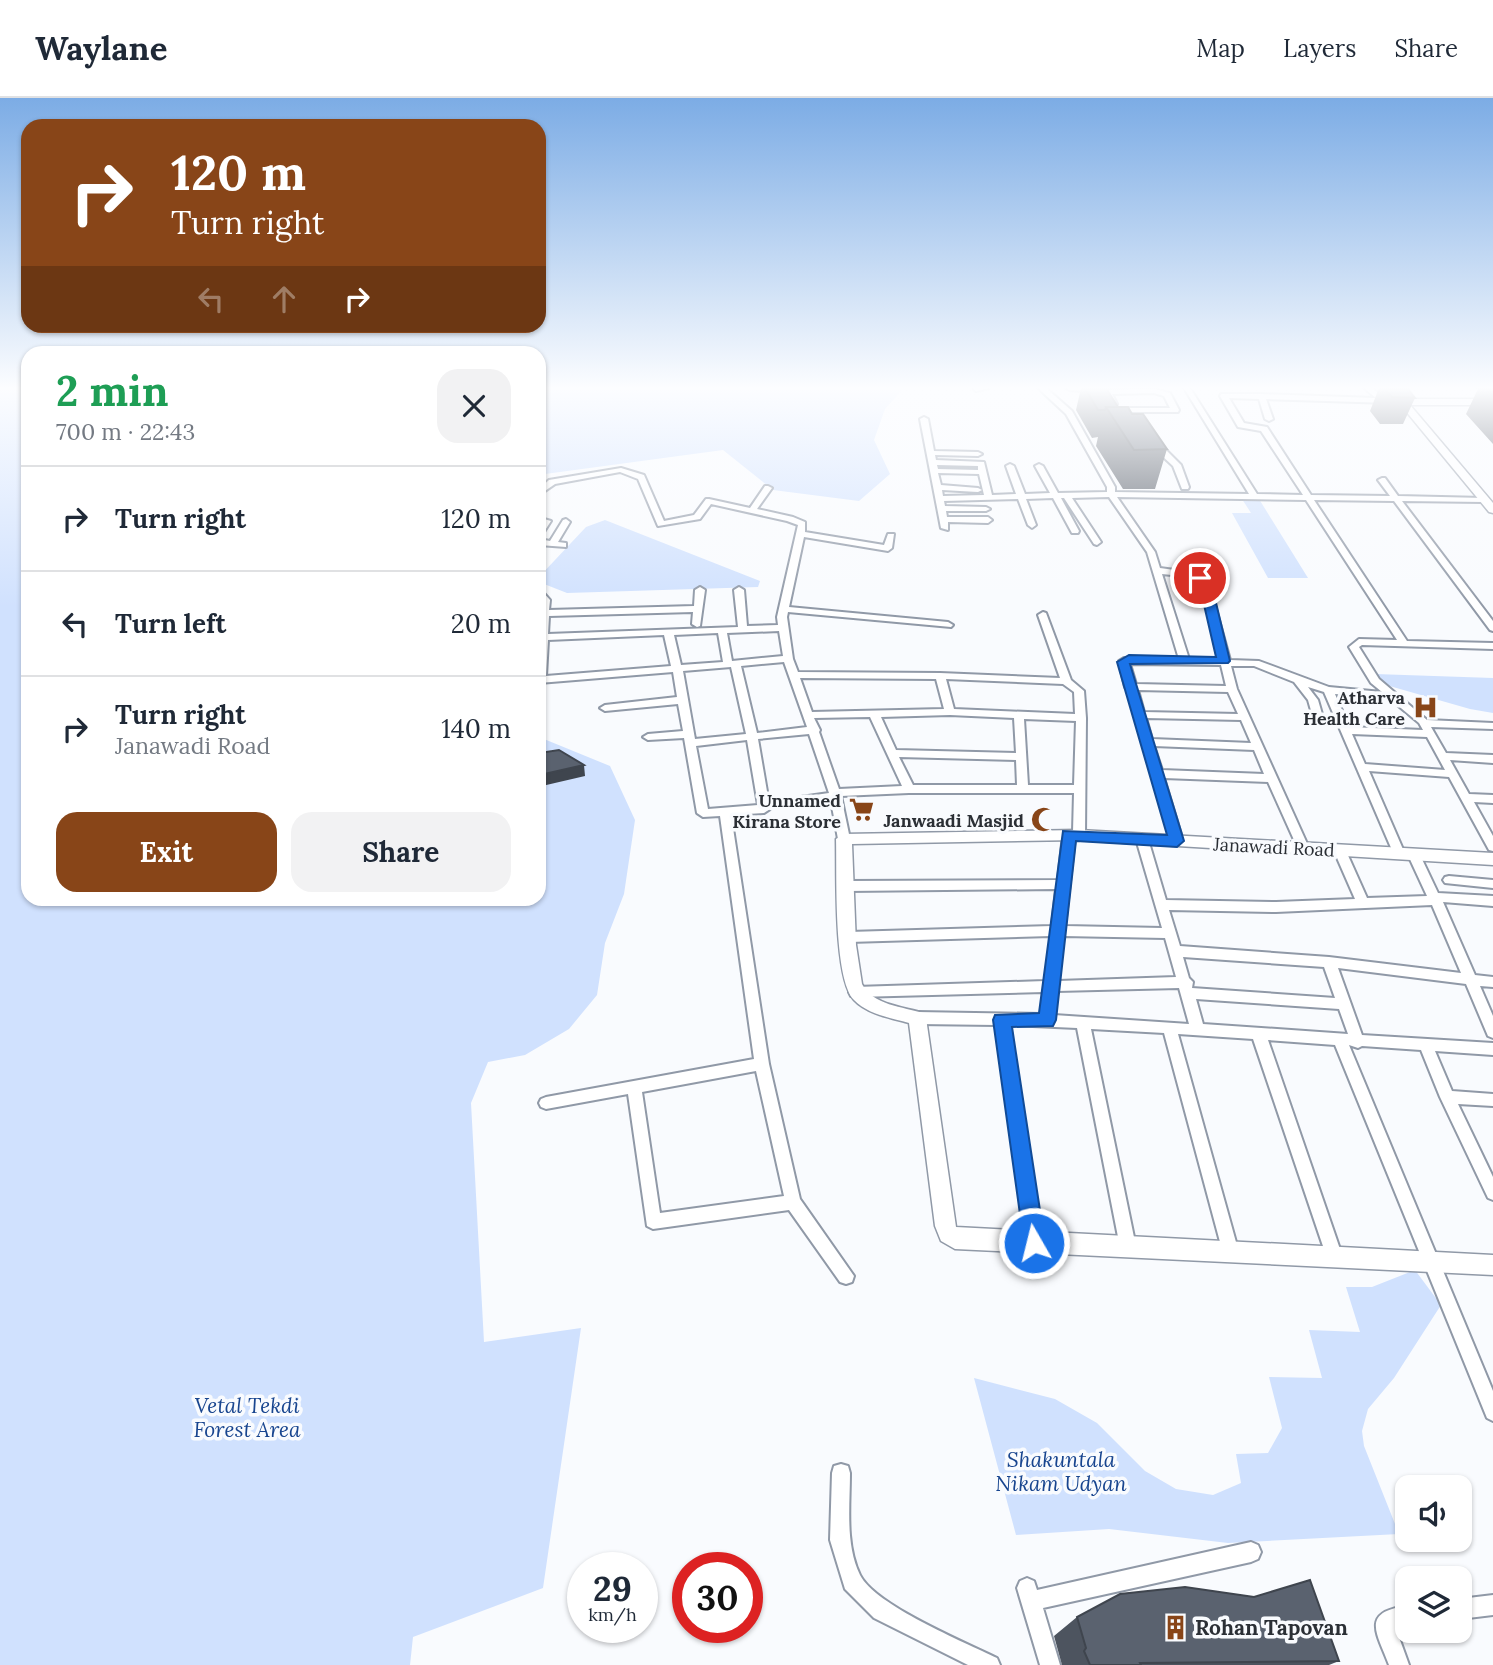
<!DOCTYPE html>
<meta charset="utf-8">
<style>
:root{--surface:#fff;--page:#f2f2f3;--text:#1f2937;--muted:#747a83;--line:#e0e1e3;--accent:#884518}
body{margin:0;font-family:Lora,serif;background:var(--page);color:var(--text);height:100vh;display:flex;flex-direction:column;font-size:26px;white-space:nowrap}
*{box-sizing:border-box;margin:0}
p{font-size:23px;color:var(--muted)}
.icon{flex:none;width:38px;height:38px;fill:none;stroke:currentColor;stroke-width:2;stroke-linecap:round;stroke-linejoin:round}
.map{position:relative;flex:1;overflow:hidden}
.panel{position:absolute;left:21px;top:248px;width:525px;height:560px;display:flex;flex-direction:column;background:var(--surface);border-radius:21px;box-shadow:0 2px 5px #0004}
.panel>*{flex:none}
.banner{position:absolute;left:21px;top:21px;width:525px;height:214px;border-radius:21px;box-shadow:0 2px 5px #0004;background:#884518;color:#fff;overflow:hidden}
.tools{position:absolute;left:1395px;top:1377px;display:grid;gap:14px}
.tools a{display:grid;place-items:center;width:77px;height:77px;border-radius:14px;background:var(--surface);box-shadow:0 2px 5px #0004;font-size:35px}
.speed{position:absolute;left:567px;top:1454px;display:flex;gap:14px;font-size:35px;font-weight:700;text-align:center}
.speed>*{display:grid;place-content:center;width:91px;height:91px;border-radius:50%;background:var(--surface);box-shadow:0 2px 5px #0004;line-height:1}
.speed small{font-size:18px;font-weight:400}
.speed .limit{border:10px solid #d22;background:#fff;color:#111}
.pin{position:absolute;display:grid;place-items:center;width:60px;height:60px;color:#fff;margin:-30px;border:4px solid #fff;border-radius:50%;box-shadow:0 2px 7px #0007}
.me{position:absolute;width:77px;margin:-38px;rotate:352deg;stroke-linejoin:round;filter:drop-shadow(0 0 5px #0008)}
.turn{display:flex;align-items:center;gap:24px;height:147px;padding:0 35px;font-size:32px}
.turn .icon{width:91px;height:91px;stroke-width:2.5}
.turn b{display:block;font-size:49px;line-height:60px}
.lanes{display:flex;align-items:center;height:66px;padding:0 35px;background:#0003;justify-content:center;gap:35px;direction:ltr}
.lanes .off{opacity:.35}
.round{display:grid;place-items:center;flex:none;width:74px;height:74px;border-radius:21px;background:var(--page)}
.overview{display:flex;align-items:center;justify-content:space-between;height:119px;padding:0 35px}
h1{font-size:42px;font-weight:700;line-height:52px;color:#1e9e55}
.button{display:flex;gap:14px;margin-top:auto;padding:14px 35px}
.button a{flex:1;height:80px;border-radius:21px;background:var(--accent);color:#fff;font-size:28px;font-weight:700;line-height:80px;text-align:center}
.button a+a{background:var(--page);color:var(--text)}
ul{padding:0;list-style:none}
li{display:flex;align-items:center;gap:21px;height:105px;padding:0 35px;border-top:2px solid var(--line)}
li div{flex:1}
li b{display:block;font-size:26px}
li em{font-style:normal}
header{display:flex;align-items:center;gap:42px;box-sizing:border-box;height:98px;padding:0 35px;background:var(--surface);border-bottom:2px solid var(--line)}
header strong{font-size:33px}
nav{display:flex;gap:38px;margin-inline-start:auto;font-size:24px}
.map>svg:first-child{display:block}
.green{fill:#d0e1fe}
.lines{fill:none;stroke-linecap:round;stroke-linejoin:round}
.minor-casing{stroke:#9099a7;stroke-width:4}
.tertiary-casing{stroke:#9099a7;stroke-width:3}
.minor{fill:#fff;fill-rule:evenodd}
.tertiary{fill:#fff;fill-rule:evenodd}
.wall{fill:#4d545f}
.shaded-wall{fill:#3f454e}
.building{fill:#5a626f;stroke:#3f454e;stroke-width:2}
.route{fill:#1a73e8;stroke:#114b97;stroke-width:2}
.labels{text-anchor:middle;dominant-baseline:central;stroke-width:7;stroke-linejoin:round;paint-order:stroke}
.poi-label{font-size:18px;font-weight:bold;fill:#2b2f35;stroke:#f9fbfe;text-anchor:end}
.street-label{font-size:18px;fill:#2b2f35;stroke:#f9fbfe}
.near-park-label{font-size:21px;font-style:italic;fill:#18458f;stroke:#f9fbfe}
.near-poi-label{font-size:21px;font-weight:bold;fill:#2b2f35;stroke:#f9fbfe;text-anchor:start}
</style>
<header>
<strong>Waylane</strong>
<nav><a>Map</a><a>Layers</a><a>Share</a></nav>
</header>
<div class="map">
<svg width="1493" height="1567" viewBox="0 0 1493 1567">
<rect width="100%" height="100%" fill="#f9fbfe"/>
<path class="green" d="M0,290H28V802H539V639L610,668L635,722L624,796L605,845L597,897L569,931L525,957L488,964L471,1005L484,1244L581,1230L543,1490L413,1539L410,1567H0Z
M539,290H904L885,311L874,342L890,376L859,403L773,392L723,352L545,376L539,382Z
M1242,401H1259L1308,480H1268L1232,415H1251Z
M605,422L760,483L758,489L567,495L539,484V479L586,429Z
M1375,576L1493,580V615L1470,611L1379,585Z
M1415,1172L1441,1207L1394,1280L1368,1311L1362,1333L1364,1348L1399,1436L1228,1445L1109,1431L1016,1437L974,1280L1055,1301L1097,1325L1145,1373L1176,1391L1213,1397L1241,1385L1236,1356L1268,1355L1282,1330L1269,1279L1322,1280L1309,1232L1360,1234L1346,1189H1372Z"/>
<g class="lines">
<defs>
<path id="minor" d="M973,290H989L976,293Z
M1038,290H1046L1072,313L1115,389V394L1249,396L1184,290H1190L1257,396L1303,397L1261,333L1238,329L1220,298L1221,296H1261L1376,300L1364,290H1372L1385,301H1393L1394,303L1390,305L1266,301L1273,321L1269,323L1265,321L1259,301L1229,300L1244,325L1267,329L1311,397L1390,398L1378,382L1382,380H1385L1398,398L1484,400L1488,402L1484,404L1402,403L1493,523V533L1490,532L1394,403L1314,402L1407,543L1493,545V551L1362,547L1359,549L1379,581L1427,622L1493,625V631L1431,629L1446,655L1493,657V665L1450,662L1469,696L1493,697V705L1474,704L1493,738V753L1489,752L1449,679L1369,673L1405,756L1399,760L1395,759L1324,594L1308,589L1318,602L1324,623L1319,626L1314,623L1308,602L1294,584L1254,568H1231L1237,591L1309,750L1303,754L1299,753L1268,684L1164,680L1183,743L1181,746H1173L1127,591L1125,589L1119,563L1124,560L1179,561L1147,454L1109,399L1072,400L1101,444L1097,447L1094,446L1064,400H1061L1079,433L1078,435H1072L1053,400L1026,401L1036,427L1032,430L1028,427L1018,401L944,403L945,408L986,409L990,411L986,413H946L947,419H988L992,422L988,425L948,424V432L941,430L920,321L924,319L928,321L934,353L978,354L982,356L978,358L935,357L936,362L984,364L992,397L1016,396L1006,368L1010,366L1014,368L1025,396L1050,395L1035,368L1039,366L1043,368L1058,395L1107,394V389L1066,316ZM937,367L978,368V372L938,371ZM938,375L979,376L984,397L943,398L942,392L978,394L982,392L978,390L941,387ZM1117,399L1306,402L1397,542L1359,541L1349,549L1371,585L1382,594L1329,589L1259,563L1230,562L1208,482L1196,475L1160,470L1155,454ZM1162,476L1191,479L1201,485L1220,561H1189ZM1130,566L1221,567L1226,588L1136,586ZM1138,592L1228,594L1238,616L1144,614ZM1335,596L1390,601L1419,625L1423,632L1349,629ZM1146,620L1241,622L1251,645L1152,641ZM1352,636L1427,639L1445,672L1365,666ZM1154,648L1254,652L1264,676L1162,672Z
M1066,290H1096L1100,292L1096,294L1070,292Z
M1154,291L1170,295L1179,312L1178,314H1114V310H1170L1164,298L1154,295L1112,296L1117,306L1113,308L1109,306L1103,294L1107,292Z
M1159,351H1165L1181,367L1189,389L1188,391H1182L1173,368L1159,355Z
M621,370L644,377L664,423L694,417L706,401H709L750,410L765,388H768L772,390L757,411L793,419L805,424V434L884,447L888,436H894L892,450L888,453L804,439L789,509L948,524L953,527L951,529L788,514L787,519L793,561L798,574L940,575L1060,580L1038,517L1043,514L1046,515L1071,582L1084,593L1086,620L1085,737L1079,741L1075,739L1065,828L1162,830L1136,741L1142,737L1148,741L1166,802L1276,804L1355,801L1334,753L1340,749L1346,753L1367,800L1427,798L1408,757L1414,753L1420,757L1438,795L1493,798V808L1443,804L1475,877L1493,879V889L1480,888L1493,918V940L1488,938L1466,886L1338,870L1362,937L1493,945V957L1435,953L1452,993L1493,996V1008L1458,1006L1493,1079V1102L1488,1100L1440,999L1421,952L1362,948L1358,950L1349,947L1493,1293V1323L1487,1320L1335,947L1268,942L1343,1160L1341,1166L1335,1168L1329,1166L1327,1160L1253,941L1178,936L1239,1155L1237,1161L1231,1163L1225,1161L1223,1155L1164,935L1091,931L1136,1149L1134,1154L1128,1157L1122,1154L1120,1149L1077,930L1010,927L1042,1145L1040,1150L1034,1153L1028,1150L1026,1145L996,927L917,926L912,924L910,920L912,916L917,914L1041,916L1044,894L856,899L851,898L849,894L851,890L856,889L1045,883L1051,838L849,844L844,842L843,839L844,836L849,834L1052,828L1056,791L847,793L841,788L847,783L1058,782L1063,737L1069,733L1073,734L1074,695H909L841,698L850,741L844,745L838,741L831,703L801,707L795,703L801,699L829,695L809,636L758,641L770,711L764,715L731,717L769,966L800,1101L854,1178L852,1184L846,1186L840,1184L789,1112L653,1131L647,1128L628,996L546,1011L541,1009L539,1005L541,1001L546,999L754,961L720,718L703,719L697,715L684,640L648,642L643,639L648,636L683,633L678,606L605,613L600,610L605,607L677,599L673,574L539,585V492L542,493L550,502L549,512L694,508L695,492L700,489L705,492L700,528L697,529L692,526L693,514L549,518L548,536L738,529L734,492L739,489L744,492L747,528L778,527L777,519L798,427L787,423L711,406L700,421L658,428L638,381L620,374L555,386L539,397V391L549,382ZM779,533L783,558L732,563L727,535ZM718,535L723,564L681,567L674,537ZM664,537L671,568L546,578L548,542ZM784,564L807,629L757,635L741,568ZM731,569L746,636L695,641L683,573ZM800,580L936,581L944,611L812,614ZM946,581L1063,586L1074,594L1075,616L954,611ZM950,617L1014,620L1016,655L896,652L881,619ZM870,619L902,688L839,691L819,634L820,632L814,620ZM1024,621L1076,623L1074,687H1028ZM747,642L758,707L708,711L696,648ZM899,659L1016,662L1017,687H913ZM1432,807L1461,875L1329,859L1180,848L1169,812L1276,814ZM1063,838L1165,840L1176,879L1058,883ZM1183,859L1324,869L1335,900L1192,890L1193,884L1189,880ZM1179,890L1189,926L1054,917L1057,893ZM1196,901L1339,911L1348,936L1203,926ZM756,973L784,1098L660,1115L642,994Z
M544,421L551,423L542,437L539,438V429Z
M566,421L570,424L558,444L566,445V449L539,447V441L550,443L563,422Z
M1449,778L1493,782V790L1445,785L1443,782L1445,779Z
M841,1366L848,1368L850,1375C850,1408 845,1446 860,1477C875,1507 964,1544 997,1560L1000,1567H968L874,1520L845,1491L830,1442L832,1375L834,1368Z
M1251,1444L1258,1447L1261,1454L1258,1461L1251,1464L1043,1510L1060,1567H1040L1017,1490L1020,1483L1027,1480L1034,1483L1037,1492Z
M1493,1497V1517L1460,1521V1501Z
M1407,1508V1528L1396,1529V1531L1409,1567H1389C1377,1535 1360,1514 1407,1508Z"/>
<path id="tertiary" d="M1403,301H1493V307H1410L1493,405V415L1489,414L1400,306V302Z
M1079,732L1493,755V767L1079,742L852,746L856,847L862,886C872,907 904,909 923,915L926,920L956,1129L1493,1157V1177L955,1151L941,1143L935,1128L909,925C891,920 867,916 854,902C833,880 837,774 836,741L844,736Z"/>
</defs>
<use href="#minor" class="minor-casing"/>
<use href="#tertiary" class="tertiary-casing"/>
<use href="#minor" class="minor"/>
<use href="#tertiary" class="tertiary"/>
</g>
<path class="wall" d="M1081,290H1106L1118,309L1132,316L1167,351L1155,391H1123L1096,348L1098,339L1092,340L1076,312Z
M1379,290H1407L1415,300L1403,326H1380L1370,313Z
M1475,290H1493V346L1466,316L1478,291Z
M1077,1519L1339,1563L1329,1567H1062L1054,1538Z"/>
<path class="shaded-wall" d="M584,667L585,678L542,688L540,677Z"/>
<path class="building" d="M1085,290H1106L1118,309H1106L1105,312H1098Z
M1384,290H1407L1415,300L1392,299Z
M1486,290H1493V297Z
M1106,309H1128L1132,316H1143L1167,351L1134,352Z
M559,652L584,667L540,677L539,655Z
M1310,1482L1339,1563L1140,1565L1141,1567H1090L1084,1553L1086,1550L1077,1519L1120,1496L1185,1489L1254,1499Z"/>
<linearGradient id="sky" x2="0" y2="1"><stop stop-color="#7cace5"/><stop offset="0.57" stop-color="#fcfdff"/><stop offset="1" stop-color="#fcfdff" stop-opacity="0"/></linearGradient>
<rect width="1493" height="509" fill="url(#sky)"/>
<path class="route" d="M1200,476L1211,484L1230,563L1228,565L1130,566L1184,743L1177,749L1076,743L1056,922L1053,928L1012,929L1045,1145L1042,1152L1034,1155L1027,1152L1024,1145L993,922L995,917L1039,915L1063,733L1167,737L1117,564L1129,557L1216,559L1199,485L1195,480Z"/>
<defs>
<symbol id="hospital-bare" viewBox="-9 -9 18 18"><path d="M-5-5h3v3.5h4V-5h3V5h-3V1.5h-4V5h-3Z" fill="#884518" stroke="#f9fbfe" stroke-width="2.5" paint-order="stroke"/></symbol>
<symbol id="supermarket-bare" viewBox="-9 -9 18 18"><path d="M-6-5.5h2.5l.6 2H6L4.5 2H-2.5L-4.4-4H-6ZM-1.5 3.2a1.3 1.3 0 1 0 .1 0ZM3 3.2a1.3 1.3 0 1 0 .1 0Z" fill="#884518" stroke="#f9fbfe" stroke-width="2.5" paint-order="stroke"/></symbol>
<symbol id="mosque-bare" viewBox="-9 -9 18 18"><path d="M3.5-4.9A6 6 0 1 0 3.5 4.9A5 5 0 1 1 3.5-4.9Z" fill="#884518" stroke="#f9fbfe" stroke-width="2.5" paint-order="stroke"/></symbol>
<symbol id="building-bare" viewBox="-9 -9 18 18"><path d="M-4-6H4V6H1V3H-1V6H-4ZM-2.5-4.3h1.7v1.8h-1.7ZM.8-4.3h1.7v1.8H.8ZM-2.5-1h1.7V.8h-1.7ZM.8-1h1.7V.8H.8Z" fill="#884518" stroke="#f9fbfe" stroke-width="2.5" paint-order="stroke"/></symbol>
</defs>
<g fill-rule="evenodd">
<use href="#hospital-bare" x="1408" y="592" width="35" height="35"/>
<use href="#supermarket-bare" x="844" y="694" width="35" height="35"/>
<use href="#mosque-bare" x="1026" y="704" width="35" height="35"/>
<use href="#building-bare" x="1158" y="1512" width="35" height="35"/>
</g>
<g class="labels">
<g class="poi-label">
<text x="1405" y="599">Atharva<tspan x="1405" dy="21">Health Care</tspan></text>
<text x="841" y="702">Unnamed<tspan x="841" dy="21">Kirana Store</tspan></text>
<text x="1024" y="722">Janwaadi Masjid</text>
</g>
<g class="street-label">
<text transform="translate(1274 749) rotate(3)">Janawadi Road</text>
</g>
<g class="near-park-label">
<text x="247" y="1307">Vetal Tekdi<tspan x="247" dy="24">Forest Area</tspan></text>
<text x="1061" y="1361">Shakuntala<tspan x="1061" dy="24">Nikam Udyan</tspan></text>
</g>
<g class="near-poi-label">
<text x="1195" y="1529">Rohan Tapovan</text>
</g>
</g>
</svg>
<div class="tools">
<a><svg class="icon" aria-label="sound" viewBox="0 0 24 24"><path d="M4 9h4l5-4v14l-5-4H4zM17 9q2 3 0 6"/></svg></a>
<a><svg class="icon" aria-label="layers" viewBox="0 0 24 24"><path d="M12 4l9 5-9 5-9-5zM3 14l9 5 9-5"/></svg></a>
</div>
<div class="speed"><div>29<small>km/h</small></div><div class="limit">30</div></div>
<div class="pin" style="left:1200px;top:480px;background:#d93025"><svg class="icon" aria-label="arrive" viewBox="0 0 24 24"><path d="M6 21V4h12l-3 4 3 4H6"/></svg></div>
<svg class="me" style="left:1034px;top:1145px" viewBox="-20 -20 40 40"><circle r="17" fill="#1a73e8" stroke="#fff" stroke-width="3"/><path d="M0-11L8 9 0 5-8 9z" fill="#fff"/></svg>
<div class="banner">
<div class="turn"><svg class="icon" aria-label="right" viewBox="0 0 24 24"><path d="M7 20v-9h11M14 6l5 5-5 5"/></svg><div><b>120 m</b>Turn right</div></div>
<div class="lanes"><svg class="icon off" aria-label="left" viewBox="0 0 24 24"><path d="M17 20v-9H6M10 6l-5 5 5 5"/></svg><svg class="icon off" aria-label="ahead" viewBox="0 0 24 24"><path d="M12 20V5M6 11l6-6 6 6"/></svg><svg class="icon" aria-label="right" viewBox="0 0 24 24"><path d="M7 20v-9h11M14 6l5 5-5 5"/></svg></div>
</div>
<section class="panel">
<div class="overview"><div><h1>2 min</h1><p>700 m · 22:43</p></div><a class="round"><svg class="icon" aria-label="close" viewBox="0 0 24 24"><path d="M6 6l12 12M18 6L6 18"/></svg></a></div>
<ul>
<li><svg class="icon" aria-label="right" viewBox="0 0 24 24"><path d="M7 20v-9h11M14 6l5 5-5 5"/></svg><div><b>Turn right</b></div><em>120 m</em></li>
<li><svg class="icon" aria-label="left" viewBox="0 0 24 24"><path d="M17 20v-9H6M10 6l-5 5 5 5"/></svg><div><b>Turn left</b></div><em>20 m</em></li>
<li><svg class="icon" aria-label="right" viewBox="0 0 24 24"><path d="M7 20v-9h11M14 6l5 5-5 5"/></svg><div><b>Turn right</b><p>Janawadi Road</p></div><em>140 m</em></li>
</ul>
<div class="button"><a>Exit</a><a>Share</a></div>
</section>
</div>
